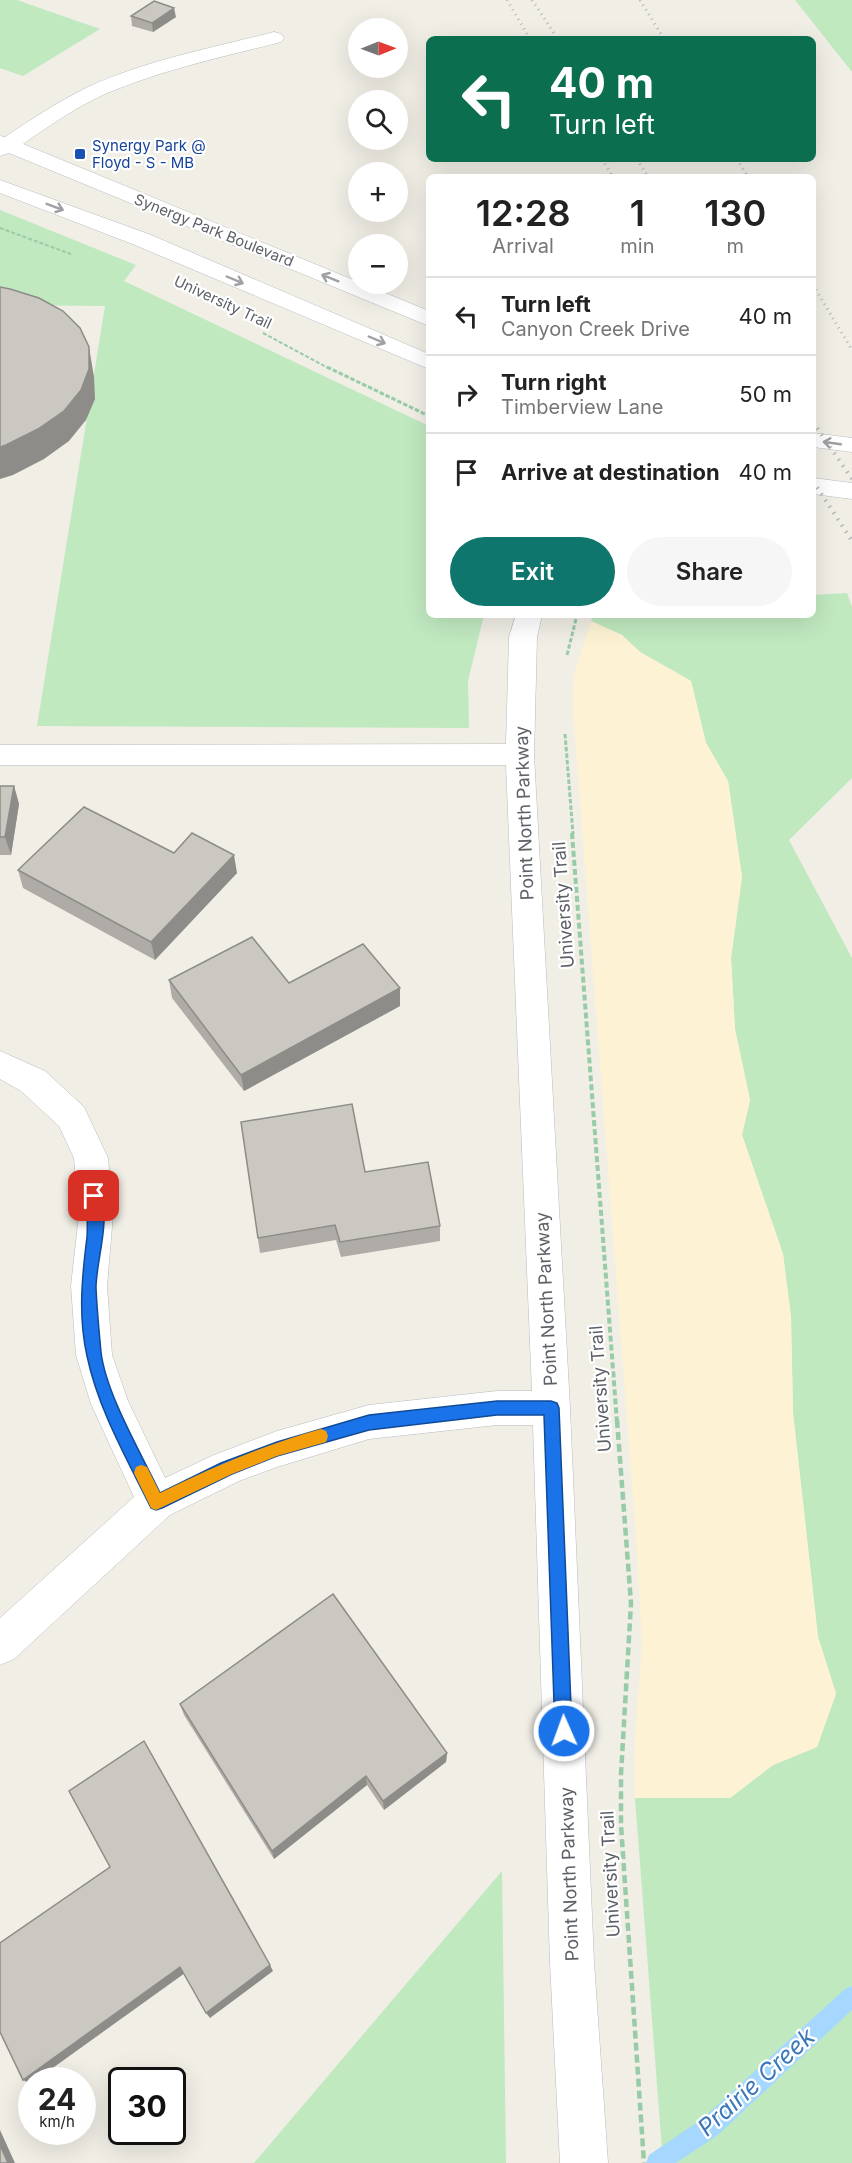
<!DOCTYPE html>
<meta charset="utf-8">
<style>
:root{--surface:#fff;--page:#f6f6f6;--text:#222;--muted:#767676;--line:#e0e0e0;--accent:#0f766e}
body{margin:0;font-family:Inter,sans-serif;background:var(--page);color:var(--text);height:100vh;display:flex;flex-direction:column;font-size:22px;white-space:nowrap}
*{box-sizing:border-box;margin:0}
p{font-size:20px;color:var(--muted)}
.icon{flex:none;width:33px;height:33px;fill:none;stroke:currentColor;stroke-width:2;stroke-linecap:round;stroke-linejoin:round}
.map{position:relative;flex:1;overflow:hidden}
.details{position:absolute;left:426px;top:174px;width:390px;height:444px;display:flex;flex-direction:column;background:var(--surface);border-radius:9px;box-shadow:0 6px 24px #0002}
.details>*{flex:none}
.banner{position:absolute;left:426px;top:36px;width:390px;height:126px;border-radius:9px;box-shadow:0 6px 24px #0002;background:#0b6e4f;color:#fff;overflow:hidden}
.needle{width:39px;rotate:89deg}
.tools{position:absolute;left:348px;top:18px;display:grid;gap:12px}
.tools a{display:grid;place-items:center;width:60px;height:60px;border-radius:50%;background:var(--surface);box-shadow:0 6px 24px #0002;font-size:30px}
.speed{position:absolute;left:18px;top:2067px;display:flex;gap:12px;font-size:30px;font-weight:700;text-align:center}
.speed>*{display:grid;place-content:center;width:78px;height:78px;border-radius:50%;background:var(--surface);box-shadow:0 6px 24px #0002;line-height:1}
.speed small{font-size:15px;font-weight:400}
.speed .limit{border:3px solid #111;border-radius:9px;background:#fff;color:#111}
.pin{position:absolute;display:grid;place-items:center;width:51px;height:51px;color:#fff;margin:-26px;border-radius:12px;box-shadow:0 3px 9px #0006}
.me{position:absolute;width:66px;margin:-33px;rotate:358deg;stroke-linejoin:round;filter:drop-shadow(0 0 4px #0008)}
.turn{display:flex;align-items:center;gap:21px;height:126px;padding:0 24px;font-size:27px}
.turn .icon{width:78px;height:78px;stroke-width:2.5}
.turn b{display:block;font-size:42px;line-height:51px}
.eta{display:flex;justify-content:space-evenly;align-items:center;height:102px;text-align:center}
.eta b{font-size:36px;font-weight:600;line-height:42px}
.cta{display:flex;gap:12px;margin-top:auto;padding:12px 24px}
.cta a{flex:1;height:69px;border-radius:36px;background:var(--accent);color:#fff;font-size:24px;font-weight:600;line-height:69px;text-align:center}
.cta a+a{background:var(--page);color:var(--text)}
ul{padding:0;list-style:none}
li{display:flex;align-items:center;gap:18px;height:78px;padding:0 24px;border-top:2px solid var(--line)}
li div{flex:1}
li b{display:block;font-size:22px}
li em{font-style:normal}
.map>svg:first-child{display:block}
.green{fill:#c0e9c0}
.sand{fill:#fdf3d4}
.lines{fill:none;stroke-linecap:round;stroke-linejoin:round}
.stream{fill:#a6d8ff;fill-rule:evenodd}
.minor-casing{stroke:#b8bbc0;stroke-width:1}
.path-far3{stroke:#98cba8;stroke-width:2;stroke-dasharray:4 2;stroke-linecap:butt}
.path-far2{stroke:#98cba8;stroke-width:3;stroke-dasharray:4.5 2;stroke-linecap:butt}
.path-far1{stroke:#98cba8;stroke-width:4;stroke-dasharray:6 3;stroke-linecap:butt}
.path{stroke:#98cba8;stroke-width:4.5;stroke-dasharray:8 4;stroke-linecap:butt}
.minor{fill:#fff;fill-rule:evenodd}
.rail-far1{stroke:#b6b7b8;stroke-width:3;stroke-dasharray:1 4.5;stroke-linecap:butt}
.rail{stroke:#b6b7b8;stroke-width:4;stroke-dasharray:1.5 6;stroke-linecap:butt}
.wall{fill:#afaca7}
.shaded-wall{fill:#8e8c88}
.building{fill:#cbc8c2;stroke:#8e8c88;stroke-width:1.5}
.oneway{stroke:#9ea0a4}
.route{fill:#1a73e8;stroke:#114b97;stroke-width:1.5}
.slow{fill:#f59e0b}
.transit-dot{fill:#1a4fb4;stroke:#fff;stroke-width:2}
.labels{text-anchor:middle;dominant-baseline:central;stroke-width:4.5;stroke-linejoin:round;paint-order:stroke}
.far-transit-label{font-size:15px;fill:#164399;stroke:#fff;text-anchor:start}
.far-street-label{font-size:15px;fill:#5d6167;stroke:#fff}
.street-label{font-size:18px;fill:#5d6167;stroke:#fff}
.near-water-label{font-size:24px;font-style:italic;fill:#3b78b8;stroke:#fff}
</style>
<div class="map">
<svg width="852" height="2163" viewBox="0 0 852 2163">
<rect width="100%" height="100%" fill="#f0eee5"/>
<path class="green" d="M0,0H17L100,29L23,76L0,68Z
M795,0H852V72Z
M0,210L136,265L124,281L429,426V615H484L468,681L469,728L37,726L105,306L0,305Z
M847,593L852,607V778L789,840L852,958V2163H663L635,1798H730L773,1765L817,1747L836,1693L818,1637L793,1413L791,1317L783,1254L742,1135L750,1100L735,1029L731,958L742,877L728,781L706,743L691,681L640,652L622,635L591,621L593,615H813V595Z
M502,1871L506,2163H254Z"/>
<path class="sand" d="M591,621L622,635L640,652L691,681L706,743L728,781L742,877L731,958L735,1029L750,1100L742,1135L783,1254L791,1317L793,1413L818,1637L836,1694L817,1747L773,1765L730,1798H635V1740L642,1644L636,1537L573,711L574,673Z"/>
<g class="lines">
<path class="stream" d="M852,1986V2010L718,2135L676,2163H646L649,2155L702,2119L845,1989Z"/>
<defs>
<path id="minor" d="M274,32L281,34L284,38L281,42C222,57 161,70 105,94C76,107 49,126 23,144L429,311V326L9,153L0,156V136L5,137C32,119 59,101 88,87C147,60 212,48 274,32Z
M0,180L151,235L429,354V369L135,245L0,193Z
M813,433L852,438V452L813,447Z
M813,478L852,483V499L813,494Z
M516,615H542L537,637L534,755L570,1408L594,1962L608,2163H560L550,1962L533,1425H497L369,1439L277,1467L239,1481L170,1515L14,1659L0,1665V1618L134,1497L91,1404L76,1355L71,1286L79,1215L74,1158L59,1126L21,1091L0,1079V1051L45,1071L84,1107L108,1158L113,1215L107,1286L112,1355L128,1401L165,1478L214,1455L277,1431L369,1405L497,1391H532L506,765H0V745L506,744L509,637Z"/>
</defs>
<use href="#minor" class="minor-casing"/>
<path class="path-far3" d="M0,228L71,254
M263,333L330,369"/>
<path class="path-far2" d="M327,367L429,416
M567,655L577,615
M565,734L573,834"/>
<path class="path-far1" d="M572,833L617,1422"/>
<path class="path" d="M617,1420L631,1603L621,1774V1825L644,2163"/>
<use href="#minor" class="minor"/>
<path class="rail-far1" d="M507,0L530,39
M532,0L558,39
M640,0L664,39
M602,159L613,177
M637,159L648,177
M737,159L748,177
M813,285L852,350"/>
<path class="rail" d="M813,422L852,479
M813,481L852,541"/>
</g>
<path class="wall" d="M131,16L176,17L153,32L132,26Z
M0,786H14L19,804L11,855H0Z
M174,853L237,873L155,960L23,888L18,870Z
M169,980L289,983L400,1006L244,1091L172,998Z
M241,1122L365,1172L440,1226V1241L341,1257L336,1240L260,1253Z
M180,1704L447,1753L446,1762L384,1810L367,1785L274,1859L184,1715Z"/>
<path class="shaded-wall" d="M174,8L176,17L153,32L152,23Z
M89,347L94,377L95,399L86,420L69,441L44,459L13,475L0,479V447Z
M14,786L19,804L11,855L5,837Z
M234,855L237,873L155,960L151,942Z
M400,988V1006L244,1091L241,1075Z
M447,1753L446,1762L384,1810L383,1801Z
M366,1776L367,1785L274,1859L272,1851Z
M270,1965L273,1971L210,2018L206,2013Z
M180,1967L185,1973L36,2080H32L31,2084L23,2080Z
M0,2130L15,2163H8L0,2145Z"/>
<path class="building" d="M154,1L174,8L152,23L131,16Z
M0,287L10,289L39,298L63,311L80,328L89,347V369L81,390L64,411L38,429L6,445L0,447Z
M0,786H14L5,837H0Z
M84,807L174,853L192,833L234,855L151,942L18,870Z
M252,937L289,983L363,944L400,988L241,1075L169,980Z
M352,1104L365,1172L428,1162L440,1226L340,1242L335,1225L258,1238L241,1122Z
M333,1594L447,1753L383,1801L366,1776L272,1851L180,1704Z
M144,1741L270,1965L206,2013L180,1967L23,2080L0,2032V1943L110,1867L69,1791Z
M0,2145L8,2163H0Z"/>
<defs><path id="oneway-shaft" d="M-6 0H5M1.5-3L5.5 0L1.5 3" fill="none" stroke-width="1.6" stroke-linecap="round" stroke-linejoin="round" transform="scale(1.5)"/></defs>
<g class="oneway">
<use href="#oneway-shaft" transform="translate(55 207) rotate(21)"/>
<use href="#oneway-shaft" transform="translate(330 278) rotate(-158)"/>
<use href="#oneway-shaft" transform="translate(235 280) rotate(23)"/>
<use href="#oneway-shaft" transform="translate(377 340) rotate(23)"/>
<use href="#oneway-shaft" transform="translate(832 443) rotate(-172)"/>
</g>
<path class="route" d="M94,1190L99,1192C112,1217 96,1260 96,1288C97,1309 99,1331 101,1352C106,1394 141,1453 160,1493L221,1463L277,1442L369,1415L497,1401H551L557,1403L559,1408L572,1731L570,1737L564,1740L557,1737L555,1731L544,1415H497L369,1430L277,1456L232,1474L162,1508L156,1510L151,1508C127,1459 98,1409 87,1356C78,1317 82,1276 87,1237C88,1227 86,1198 89,1192Z"/>
<path class="slow" d="M321,1429L326,1431L328,1436L326,1442L277,1456L232,1474L156,1510L151,1508L134,1473L136,1467L141,1465L147,1467L160,1493C212,1467 264,1445 321,1429Z"/>
<rect class="transit-dot" x="74" y="148" width="12" height="12" rx="3"/>
<g class="labels">
<g class="far-transit-label">
<text x="92" y="145">Synergy Park @<tspan x="92" dy="17">Floyd - S - MB</tspan></text>
</g>
<g class="far-street-label">
<text transform="translate(214 230) rotate(22)">Synergy Park Boulevard</text>
<text transform="translate(223 302) rotate(25)">University Trail</text>
</g>
<g class="street-label">
<text transform="translate(524 813) rotate(-92)">Point North Parkway</text>
<text transform="translate(563 905) rotate(-94)">University Trail</text>
<text transform="translate(546 1299) rotate(-93)">Point North Parkway</text>
<text transform="translate(600 1389) rotate(-94)">University Trail</text>
<text transform="translate(569 1874) rotate(-92)">Point North Parkway</text>
<text transform="translate(610 1874) rotate(-93)">University Trail</text>
</g>
<g class="near-water-label">
<text transform="translate(756 2082) rotate(-42)">Prairie Creek</text>
</g>
</g>
</svg>
<div class="tools">
<a><svg class="needle" viewBox="-14 -14 28 28"><path d="M0-13l5 13h-10z" fill="#e53935"/><path d="M0 13l5-13h-10z" fill="#767676"/></svg></a>
<a><svg class="icon" aria-label="search" viewBox="0 0 24 24"><circle cx="10" cy="10" r="6"/><path d="M15 15l6 6"/></svg></a>
<a>+</a>
<a>−</a>
</div>
<div class="speed"><div>24<small>km/h</small></div><div class="limit">30</div></div>
<div class="pin" style="left:94px;top:1196px;background:#d93025"><svg class="icon" aria-label="arrive" viewBox="0 0 24 24"><path d="M6 21V4h12l-3 4 3 4H6"/></svg></div>
<svg class="me" style="left:564px;top:1731px" viewBox="-20 -20 40 40"><circle r="17" fill="#1a73e8" stroke="#fff" stroke-width="3"/><path d="M0-11L8 9 0 5-8 9z" fill="#fff"/></svg>
<div class="banner">
<div class="turn"><svg class="icon" aria-label="left" viewBox="0 0 24 24"><path d="M17 20v-9H6M10 6l-5 5 5 5"/></svg><div><b>40 m</b>Turn left</div></div>
</div>
<section class="details">
<div class="eta">
<div><b>12:28</b><p>Arrival</p></div>
<div><b>1</b><p>min</p></div>
<div><b>130</b><p>m</p></div>
</div>
<ul>
<li><svg class="icon" aria-label="left" viewBox="0 0 24 24"><path d="M17 20v-9H6M10 6l-5 5 5 5"/></svg><div><b>Turn left</b><p>Canyon Creek Drive</p></div><em>40 m</em></li>
<li><svg class="icon" aria-label="right" viewBox="0 0 24 24"><path d="M7 20v-9h11M14 6l5 5-5 5"/></svg><div><b>Turn right</b><p>Timberview Lane</p></div><em>50 m</em></li>
<li><svg class="icon" aria-label="arrive" viewBox="0 0 24 24"><path d="M6 21V4h12l-3 4 3 4H6"/></svg><div><b>Arrive at destination</b></div><em>40 m</em></li>
</ul>
<div class="cta"><a>Exit</a><a>Share</a></div>
</section>
</div>
